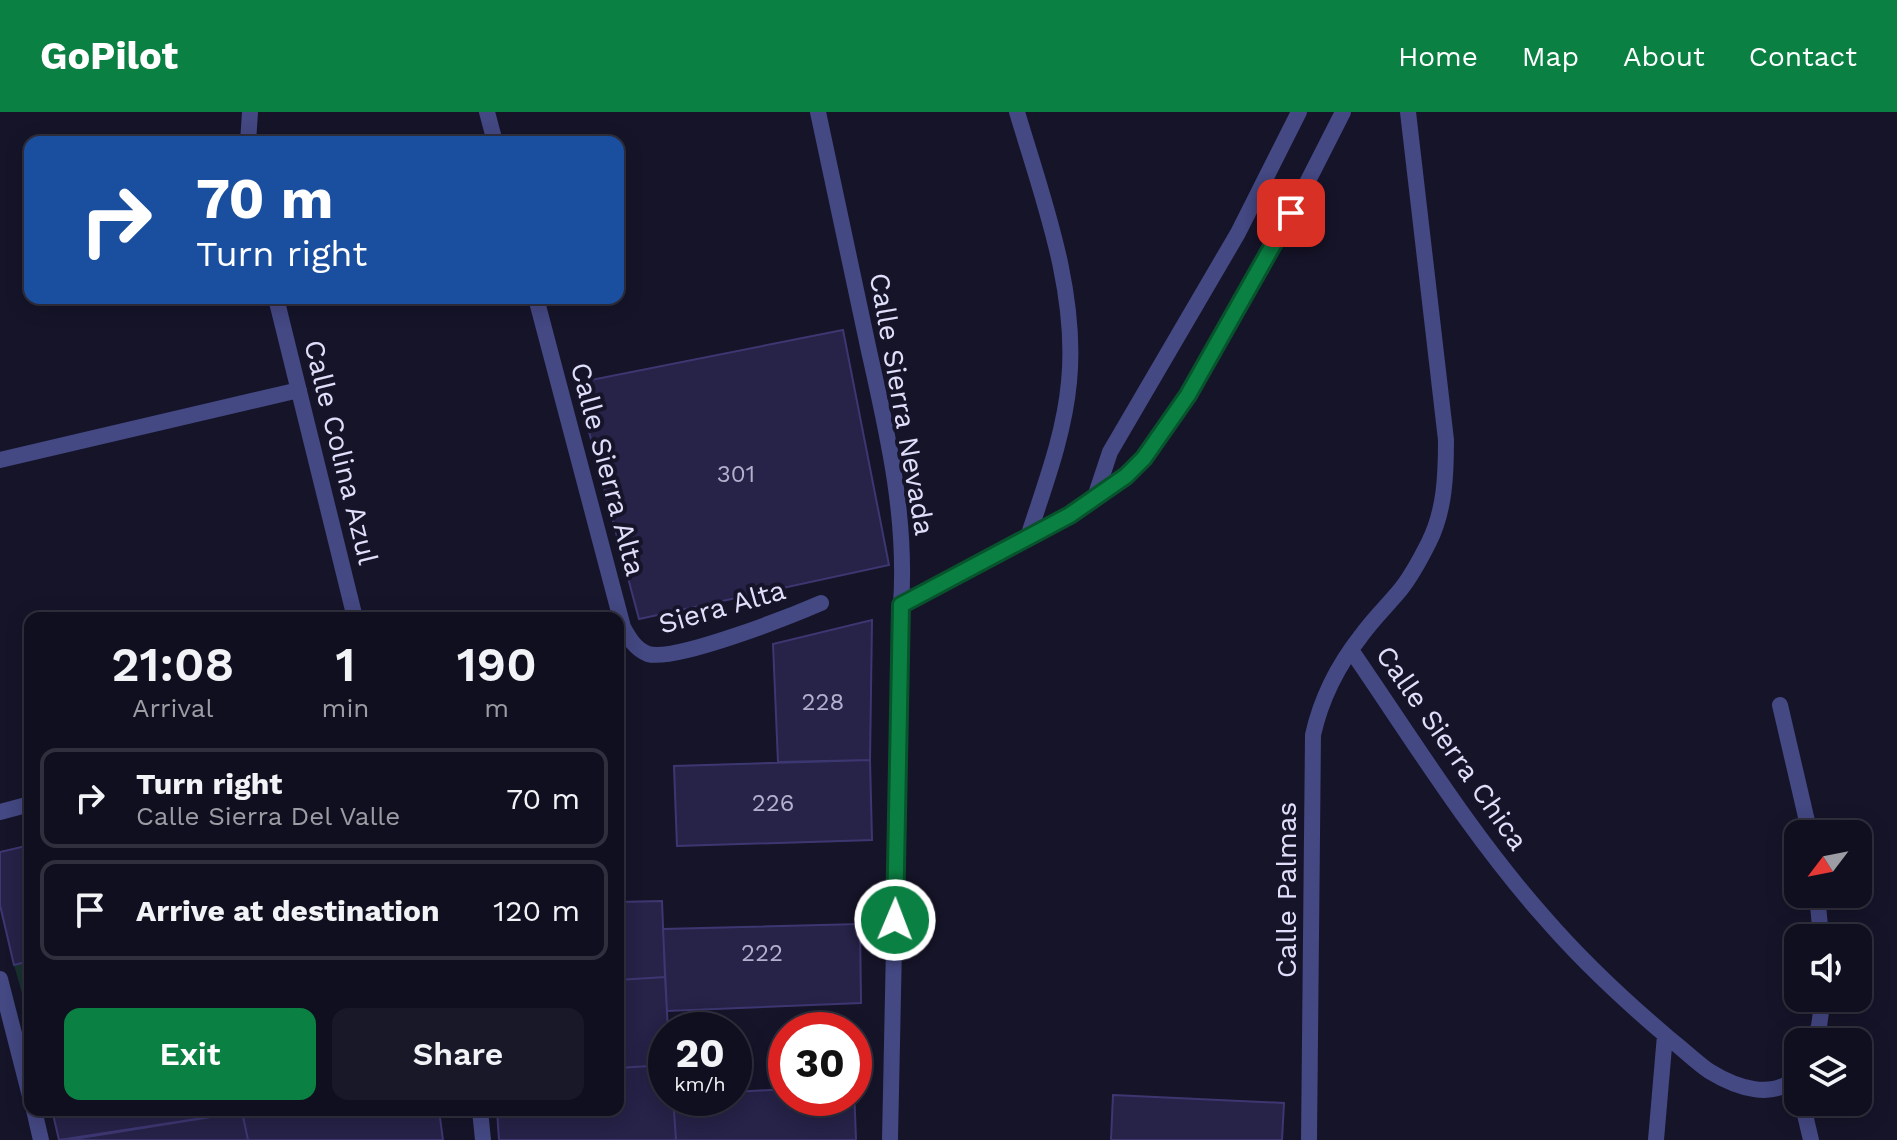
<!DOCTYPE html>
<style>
:root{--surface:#100f1f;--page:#191828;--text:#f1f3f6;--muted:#9c9ca4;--line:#302f3d;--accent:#0b8043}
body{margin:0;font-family:"Work Sans",sans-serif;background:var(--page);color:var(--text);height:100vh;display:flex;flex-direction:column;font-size:30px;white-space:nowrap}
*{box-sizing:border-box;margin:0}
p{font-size:26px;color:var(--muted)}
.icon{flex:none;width:44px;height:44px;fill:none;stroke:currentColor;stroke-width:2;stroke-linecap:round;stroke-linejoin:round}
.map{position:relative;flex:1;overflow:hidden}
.details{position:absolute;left:24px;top:500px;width:600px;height:504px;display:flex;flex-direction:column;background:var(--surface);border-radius:16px;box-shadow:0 4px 20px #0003,0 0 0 2px var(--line)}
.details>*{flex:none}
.top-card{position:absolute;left:24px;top:24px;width:600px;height:168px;border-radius:16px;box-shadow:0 4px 20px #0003,0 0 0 2px var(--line);background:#1a4fa0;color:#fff;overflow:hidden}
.needle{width:52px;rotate:238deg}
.buttons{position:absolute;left:1784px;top:708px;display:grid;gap:16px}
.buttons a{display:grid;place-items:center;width:88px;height:88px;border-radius:16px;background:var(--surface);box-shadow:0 4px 20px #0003,0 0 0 2px var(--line);font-size:40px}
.speed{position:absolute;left:648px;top:900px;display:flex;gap:16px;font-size:40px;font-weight:700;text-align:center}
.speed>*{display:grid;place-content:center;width:104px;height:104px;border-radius:50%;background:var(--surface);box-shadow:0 4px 20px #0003,0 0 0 2px var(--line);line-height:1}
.speed small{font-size:20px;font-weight:400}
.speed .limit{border:12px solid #d22;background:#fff;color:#111}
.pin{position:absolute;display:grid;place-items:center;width:68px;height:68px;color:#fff;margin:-34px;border-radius:16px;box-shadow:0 4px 12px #0006}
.me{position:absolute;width:88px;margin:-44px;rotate:1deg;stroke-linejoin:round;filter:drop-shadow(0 0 6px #0008)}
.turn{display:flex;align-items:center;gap:28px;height:168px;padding:0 40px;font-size:36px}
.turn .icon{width:104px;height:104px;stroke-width:2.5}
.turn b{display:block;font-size:56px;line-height:68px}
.eta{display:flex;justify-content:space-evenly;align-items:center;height:136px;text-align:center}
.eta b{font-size:48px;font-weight:600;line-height:56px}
.cta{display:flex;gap:16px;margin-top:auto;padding:16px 40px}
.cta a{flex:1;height:92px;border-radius:16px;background:var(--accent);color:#fff;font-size:32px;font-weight:600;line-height:92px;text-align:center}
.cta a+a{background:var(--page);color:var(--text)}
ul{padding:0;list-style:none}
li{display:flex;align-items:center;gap:24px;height:100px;margin:0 16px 12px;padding:0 24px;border:4px solid var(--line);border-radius:16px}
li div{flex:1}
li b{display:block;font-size:30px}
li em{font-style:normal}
header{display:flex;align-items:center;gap:48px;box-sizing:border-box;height:112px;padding:0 40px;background:var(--accent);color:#fff}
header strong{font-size:38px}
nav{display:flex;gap:44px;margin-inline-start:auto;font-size:28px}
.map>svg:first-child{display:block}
.green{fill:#18322f}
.building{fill:#262248;stroke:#3d3771;stroke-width:2}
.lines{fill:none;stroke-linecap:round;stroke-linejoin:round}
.minor{stroke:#444883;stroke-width:16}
.route-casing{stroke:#07532c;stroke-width:20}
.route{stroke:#0b8043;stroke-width:14}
.labels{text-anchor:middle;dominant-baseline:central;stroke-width:8;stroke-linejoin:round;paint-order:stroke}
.number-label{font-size:24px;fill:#b2b0ce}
.street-label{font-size:28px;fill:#e0dffb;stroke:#161429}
</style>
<header>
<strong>GoPilot</strong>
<nav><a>Home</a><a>Map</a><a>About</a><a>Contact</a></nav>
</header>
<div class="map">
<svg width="1897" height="1028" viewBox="0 0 1897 1028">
<rect width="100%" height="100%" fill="#161429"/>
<path class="green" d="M30,849V910L14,853Z"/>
<path class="building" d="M843,218L889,453L639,507L576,271Z
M872,508L870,648L778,650L773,532Z
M870,648L872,728L677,734L674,654Z
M30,733V849L14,853L0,793V740Z
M662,789L665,865L618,868V790Z
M860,812L861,891L667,899L663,817Z
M665,865L668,918H666V953L618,956V868Z
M666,953V986H673L676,1028H499L497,998H618V956Z
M854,974L856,1028H676L673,986H734V980L786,977V986H854Z
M1113,983L1284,991L1282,1028H1111Z
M52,998H242V1000L59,1028Z
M256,998H439L443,1028H248L242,1000Z
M242,1000L248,1028H68Z"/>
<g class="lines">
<path class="minor" d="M487,0L495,30
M818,0C835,80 852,159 869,239C888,324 907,405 901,493L890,1028
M1017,0C1043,87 1078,179 1069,270C1064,324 1044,375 1028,425
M248,30L250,0
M276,186L355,506
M536,186L623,515C629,526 635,537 648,542C675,550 791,504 821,491
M0,348L299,278
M1095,385L1110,340L1238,121L1299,0
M901,493L1070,403L1126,364L1144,346L1188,283L1283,118L1343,0
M1351,538C1413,628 1471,723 1544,805C1582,849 1626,890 1671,928C1684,938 1696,950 1709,959C1735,975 1774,990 1798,963
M1780,593L1810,722
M0,700L30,692
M1817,782L1821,826
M0,867L30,984
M1813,930L1819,914L1823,886
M1802,990L1811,1028
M34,998L41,1028
M480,998L483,1028
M1309,1028L1313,623C1321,587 1339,552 1361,524C1373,507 1388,493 1401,477C1412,463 1421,446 1429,430C1445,398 1446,362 1446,328L1408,0
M1656,1028L1665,923"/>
</g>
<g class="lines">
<defs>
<path id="route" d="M895,808L901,493L1070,403L1126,364L1144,346L1188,283L1291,101"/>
</defs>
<use href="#route" class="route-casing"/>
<use href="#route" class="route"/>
</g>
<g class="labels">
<g class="number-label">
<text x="736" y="362">301</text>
<text x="823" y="590">228</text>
<text x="773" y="691">226</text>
<text x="762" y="841">222</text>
</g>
<g class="street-label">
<text transform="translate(902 292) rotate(80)">Calle Sierra Nevada</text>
<text transform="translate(341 340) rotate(76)">Calle Colina Azul</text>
<text transform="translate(608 357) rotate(75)">Calle Sierra Alta</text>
<text transform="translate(722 495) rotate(-16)">Siera Alta</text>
<text transform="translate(1452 636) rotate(55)">Calle Sierra Chica</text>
<text transform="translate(1286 778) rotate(-90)">Calle Palmas</text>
</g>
</g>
</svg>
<div class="buttons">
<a><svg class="needle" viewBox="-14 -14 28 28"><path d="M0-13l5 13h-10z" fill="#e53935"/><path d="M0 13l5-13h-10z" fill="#9c9ca4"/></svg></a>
<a><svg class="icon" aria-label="sound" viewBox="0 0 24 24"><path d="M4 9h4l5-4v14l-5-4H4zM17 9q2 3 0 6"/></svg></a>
<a><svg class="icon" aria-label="layers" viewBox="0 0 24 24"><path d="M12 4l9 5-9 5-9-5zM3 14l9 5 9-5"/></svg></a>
</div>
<div class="speed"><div>20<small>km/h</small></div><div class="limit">30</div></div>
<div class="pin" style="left:1291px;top:101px;background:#d93025"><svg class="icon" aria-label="arrive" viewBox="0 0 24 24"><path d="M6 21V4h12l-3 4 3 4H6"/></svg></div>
<svg class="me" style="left:895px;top:808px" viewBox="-20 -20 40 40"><circle r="17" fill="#0b8043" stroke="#fff" stroke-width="3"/><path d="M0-11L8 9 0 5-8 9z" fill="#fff"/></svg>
<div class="top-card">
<div class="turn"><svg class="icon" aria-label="right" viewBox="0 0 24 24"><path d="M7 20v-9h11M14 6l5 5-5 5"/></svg><div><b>70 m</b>Turn right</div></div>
</div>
<section class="details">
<div class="eta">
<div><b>21:08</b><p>Arrival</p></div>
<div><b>1</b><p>min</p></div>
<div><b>190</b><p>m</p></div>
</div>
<ul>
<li><svg class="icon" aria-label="right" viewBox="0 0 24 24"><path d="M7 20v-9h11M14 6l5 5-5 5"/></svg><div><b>Turn right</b><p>Calle Sierra Del Valle</p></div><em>70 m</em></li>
<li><svg class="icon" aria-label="arrive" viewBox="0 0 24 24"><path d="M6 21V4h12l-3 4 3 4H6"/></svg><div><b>Arrive at destination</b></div><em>120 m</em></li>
</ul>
<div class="cta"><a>Exit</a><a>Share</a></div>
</section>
</div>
